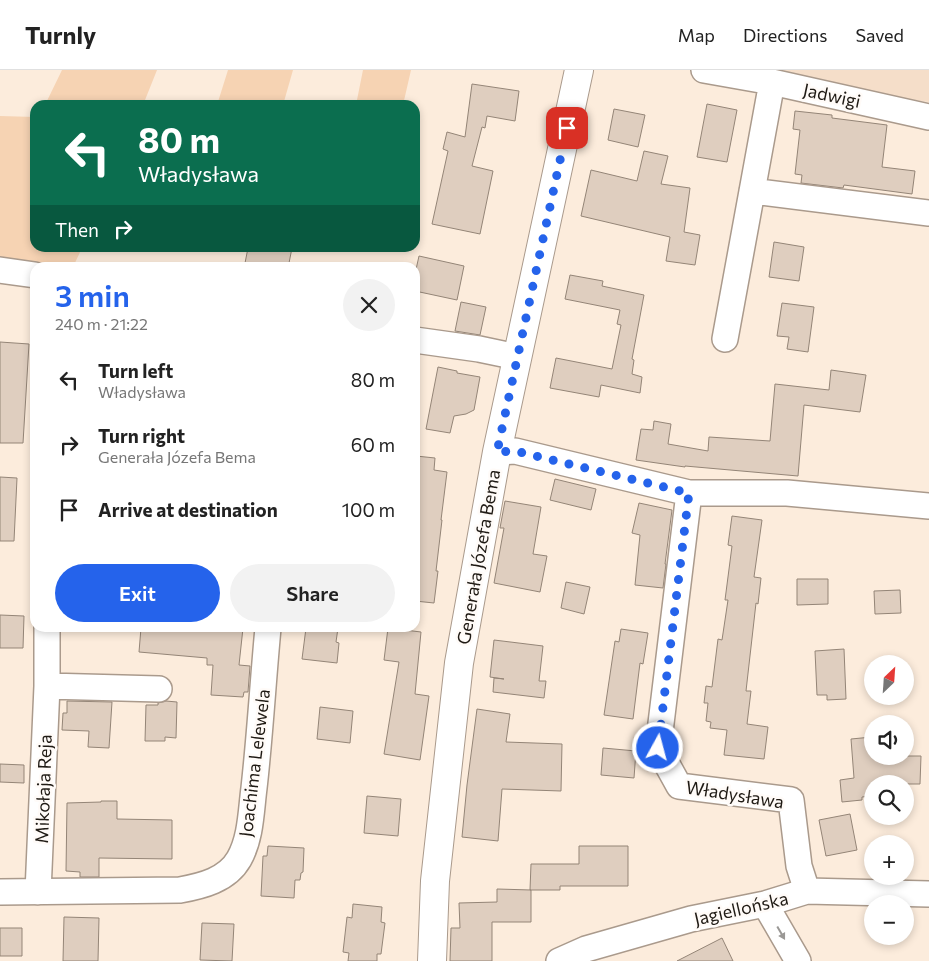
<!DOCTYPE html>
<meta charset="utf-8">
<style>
:root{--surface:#fff;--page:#f2f2f2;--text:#222;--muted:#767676;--line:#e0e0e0;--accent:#2563eb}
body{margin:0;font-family:Commissioner,sans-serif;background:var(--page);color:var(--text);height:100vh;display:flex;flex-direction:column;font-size:19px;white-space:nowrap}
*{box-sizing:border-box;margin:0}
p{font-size:16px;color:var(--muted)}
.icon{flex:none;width:28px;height:28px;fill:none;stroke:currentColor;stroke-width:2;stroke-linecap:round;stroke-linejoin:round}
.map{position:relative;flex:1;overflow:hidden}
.panel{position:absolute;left:30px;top:192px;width:390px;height:370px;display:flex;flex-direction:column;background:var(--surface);border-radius:15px;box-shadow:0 2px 8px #0003}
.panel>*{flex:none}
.banner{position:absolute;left:30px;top:30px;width:390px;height:152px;border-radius:15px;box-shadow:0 2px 8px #0003;background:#0b6e4f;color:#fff;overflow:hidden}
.needle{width:32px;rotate:25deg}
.fabs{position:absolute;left:864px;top:585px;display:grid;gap:10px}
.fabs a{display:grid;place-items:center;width:50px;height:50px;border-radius:50%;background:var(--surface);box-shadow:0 2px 8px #0003;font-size:25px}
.pin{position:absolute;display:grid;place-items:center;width:42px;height:42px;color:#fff;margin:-21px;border-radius:10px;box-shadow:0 2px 8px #0006}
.me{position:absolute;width:55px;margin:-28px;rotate:7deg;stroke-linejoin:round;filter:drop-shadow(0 0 4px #0008)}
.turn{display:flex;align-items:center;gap:18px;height:105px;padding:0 25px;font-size:22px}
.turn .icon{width:65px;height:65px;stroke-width:2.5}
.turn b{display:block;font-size:35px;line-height:42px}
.then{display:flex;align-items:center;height:48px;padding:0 25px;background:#0003;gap:10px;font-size:19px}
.round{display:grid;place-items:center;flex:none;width:52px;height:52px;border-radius:26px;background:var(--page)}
.summary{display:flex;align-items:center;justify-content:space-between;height:85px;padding:0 25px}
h1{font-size:30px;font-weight:600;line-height:38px;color:var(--accent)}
.action{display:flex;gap:10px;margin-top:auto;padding:10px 25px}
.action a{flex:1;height:58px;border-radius:30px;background:var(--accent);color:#fff;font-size:20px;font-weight:600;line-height:58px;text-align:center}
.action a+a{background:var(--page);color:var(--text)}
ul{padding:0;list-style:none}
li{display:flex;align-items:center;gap:15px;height:65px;padding:0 25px}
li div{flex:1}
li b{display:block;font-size:19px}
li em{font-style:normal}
header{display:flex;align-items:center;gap:30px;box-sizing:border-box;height:70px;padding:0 25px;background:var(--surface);border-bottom:1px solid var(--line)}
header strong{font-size:24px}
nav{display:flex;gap:28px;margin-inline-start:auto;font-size:18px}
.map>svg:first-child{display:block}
.built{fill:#f5dec9}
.green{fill:#f6d3b3}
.building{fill:#dfcebf;stroke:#948577}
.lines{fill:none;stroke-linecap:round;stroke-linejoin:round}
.street-casing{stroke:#aa9a8c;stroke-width:28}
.secondary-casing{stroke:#aa9a8c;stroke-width:30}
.street{stroke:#fff;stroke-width:25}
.secondary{stroke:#fff;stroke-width:28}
.oneway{fill:#9a9895}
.route{stroke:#2563eb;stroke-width:9;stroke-dasharray:0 16.2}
.labels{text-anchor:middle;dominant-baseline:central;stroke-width:5;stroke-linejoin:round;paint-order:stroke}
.street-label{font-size:18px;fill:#1f1a14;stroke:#fffbf8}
</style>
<header>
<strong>Turnly</strong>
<nav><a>Map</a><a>Directions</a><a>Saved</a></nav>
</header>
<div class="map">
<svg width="929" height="891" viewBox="0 0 929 891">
<rect width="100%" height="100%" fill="#fcecdc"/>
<path class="built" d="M774,0H929V32L772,12Z"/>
<path class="green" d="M62,0H157L143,35H45Z
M228,0H293L283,35H217Z
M363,0H411L403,35H356Z
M0,46L35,47V178H82L73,197L0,200Z"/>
<path class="building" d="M472,14L519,21L515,51L487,46L485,58L482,57L472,96L493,101L480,164L432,154L448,81L443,79L447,62L465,67Z
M707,34L737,40L727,92L697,87Z
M614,39L645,45L638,77L608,70Z
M795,41L832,45V48L887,55L882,97L915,101L912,124L844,115L843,118L801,113L802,105L795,104L800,60L793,59Z
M644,81L668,86L661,114L690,118L684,162L700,165L695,195L666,191L670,167L581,146L591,100L637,111Z
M774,172L804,177L799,211L769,207Z
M248,178H292L288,198H244Z
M419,186L464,196L457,230L415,221V204Z
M570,205L603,211L602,216L644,225L632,289L634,290L632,304L642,307L640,323L601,315L599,327L550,318L556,288L612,299L621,255L617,254L620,240L565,229Z
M461,232L486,237L480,265L455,261Z
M782,233L814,237L808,282L787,279L789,267L777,266Z
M0,272L29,274L23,373H0Z
M438,297L457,301V303L480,307L474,340L466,344L454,346L450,363L426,359Z
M831,300L866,305L860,342L804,335L798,406L685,396V397L636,390L641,359L653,360L654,351L671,354L668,374L708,381L709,367L770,371L775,314L829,320Z
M416,386L435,388L434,400L447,402L441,450H442L436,501H438L434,533L415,531Z
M0,407L17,408L14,471H0Z
M555,409L596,419L591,440L550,430Z
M505,431L541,437L533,484L547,486L540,522L494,513L504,458H500Z
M639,433L672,440L665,494H666L663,518L635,515L640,465L632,463Z
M732,446L762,450L754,507L761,508L758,534L756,533L746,621H751L747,654L768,657L764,689L724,685L727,660L710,658L711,652L706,651L708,633H704L706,616L712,617L718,569L722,570L728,530H725L732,476L728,475Z
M797,509H828V534L797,535Z
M566,512L590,517L584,544L561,538Z
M900,520L901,543L875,544L874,521Z
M0,545L24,546L23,578H0Z
M141,558H243L239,595L250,596L248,622H244L243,627L211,625L213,595H207V588L139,582Z
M306,558H338L336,572L339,573L337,593L302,589Z
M388,558L421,562L415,624L429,626L420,690L384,684L399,592L384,590Z
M621,559L648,563L643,594L640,593L633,649L604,645L615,571L619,572Z
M494,570L543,576L539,611H546L544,628L493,622L494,608L504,609L490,607Z
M844,579L846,629L827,630V625H817L815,581Z
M67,631L112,632L109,678L88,677L89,661L62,660L63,643H67Z
M166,631L177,632L176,668L165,667V671H145L146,635H158V633Z
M320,637L353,641L350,673L317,669Z
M477,639L510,644L506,672L562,674L561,721L502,719L498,771L462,767L467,715Z
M872,667V686H921L920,714H872V726L862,727V730L842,732L840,710L854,708L851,669Z
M603,678L636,681L634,708L601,705Z
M0,694L24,695V713L0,712Z
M367,726L401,729L398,766L364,763Z
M101,731H117V749L172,750V789L99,788V807H80V802L66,801L67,733L101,732Z
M850,744L857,780L826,786L819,750Z
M268,776L304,778L303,802L301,803L300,810H295L294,828L261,826L263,786H267Z
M579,776H628V816H560V820H530L531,794H579Z
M497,819L531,820V852H492V891H450L451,858H460L459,833L497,832Z
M353,834L382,837L381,852L385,853L381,884H377V891H348L349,883L343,882L347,847L352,848Z
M64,847L99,848L98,891H63Z
M202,853L234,854L232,891L200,890Z
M0,858H22V886H0Z
M722,868L733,891H677Z"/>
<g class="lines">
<defs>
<path id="street" d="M704,0L772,12L929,47
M752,121L929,143
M0,200L35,205
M725,269L772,12
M415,270L479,279L517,287
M497,382L515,381L689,423H787L929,436
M689,423L658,678L679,716L791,730L799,796L807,821
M47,616L159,619
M0,822L180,820C202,816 227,810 239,789C251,768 251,741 254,718C260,665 263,611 268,558
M38,822L47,616V558
M765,834L798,891
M559,891L586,879L691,849L765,834L807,821L929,824"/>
<path id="secondary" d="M432,891L435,811L459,593L497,382L579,0"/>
</defs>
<use href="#street" class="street-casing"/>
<use href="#secondary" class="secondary-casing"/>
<use href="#street" class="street"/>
<use href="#secondary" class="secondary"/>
</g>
<defs><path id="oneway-solid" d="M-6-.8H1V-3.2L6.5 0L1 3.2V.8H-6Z" transform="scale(1.25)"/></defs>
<use class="oneway" href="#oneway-solid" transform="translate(781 863) rotate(60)"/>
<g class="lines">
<path class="route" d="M567,58L497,382L515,381L689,423L658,678"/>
</g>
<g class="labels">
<g class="street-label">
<text transform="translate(832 25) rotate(12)">Jadwigi</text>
<text transform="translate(478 487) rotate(-80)">Generała Józefa Bema</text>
<text transform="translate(254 693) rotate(-83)">Joachima Lelewela</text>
<text transform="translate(43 719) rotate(-88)">Mikołaja Reja</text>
<text transform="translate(735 724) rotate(9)">Władysława</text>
<text transform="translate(741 838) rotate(-13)">Jagiellońska</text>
</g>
</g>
</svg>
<div class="fabs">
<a><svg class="needle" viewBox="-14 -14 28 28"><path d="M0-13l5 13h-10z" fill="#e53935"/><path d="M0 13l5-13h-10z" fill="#767676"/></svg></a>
<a><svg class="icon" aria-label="sound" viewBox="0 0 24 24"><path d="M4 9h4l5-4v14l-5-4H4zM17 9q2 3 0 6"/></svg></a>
<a><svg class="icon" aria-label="search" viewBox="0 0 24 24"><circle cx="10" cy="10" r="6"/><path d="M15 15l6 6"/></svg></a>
<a>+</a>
<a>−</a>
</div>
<div class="pin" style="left:567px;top:58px;background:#d93025"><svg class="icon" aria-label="arrive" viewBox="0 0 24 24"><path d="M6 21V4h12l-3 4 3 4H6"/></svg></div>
<svg class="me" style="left:658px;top:678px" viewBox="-20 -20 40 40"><circle r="17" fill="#2563eb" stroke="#fff" stroke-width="3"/><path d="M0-11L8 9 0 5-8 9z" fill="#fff"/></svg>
<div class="banner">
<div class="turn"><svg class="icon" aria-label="left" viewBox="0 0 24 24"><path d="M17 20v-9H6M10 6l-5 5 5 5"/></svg><div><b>80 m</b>Władysława</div></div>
<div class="then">Then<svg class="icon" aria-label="right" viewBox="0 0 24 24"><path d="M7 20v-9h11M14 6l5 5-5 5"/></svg></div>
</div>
<section class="panel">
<div class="summary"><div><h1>3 min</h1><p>240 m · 21:22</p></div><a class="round"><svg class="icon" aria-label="close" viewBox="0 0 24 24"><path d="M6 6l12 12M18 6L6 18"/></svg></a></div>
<ul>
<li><svg class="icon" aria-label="left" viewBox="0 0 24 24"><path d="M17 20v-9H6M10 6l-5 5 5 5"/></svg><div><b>Turn left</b><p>Władysława</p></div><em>80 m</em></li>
<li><svg class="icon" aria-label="right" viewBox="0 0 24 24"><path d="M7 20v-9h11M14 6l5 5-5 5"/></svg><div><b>Turn right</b><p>Generała Józefa Bema</p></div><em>60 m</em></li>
<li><svg class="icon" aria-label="arrive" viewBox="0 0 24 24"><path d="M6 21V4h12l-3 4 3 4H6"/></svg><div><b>Arrive at destination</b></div><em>100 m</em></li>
</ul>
<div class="action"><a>Exit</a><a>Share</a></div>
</section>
</div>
